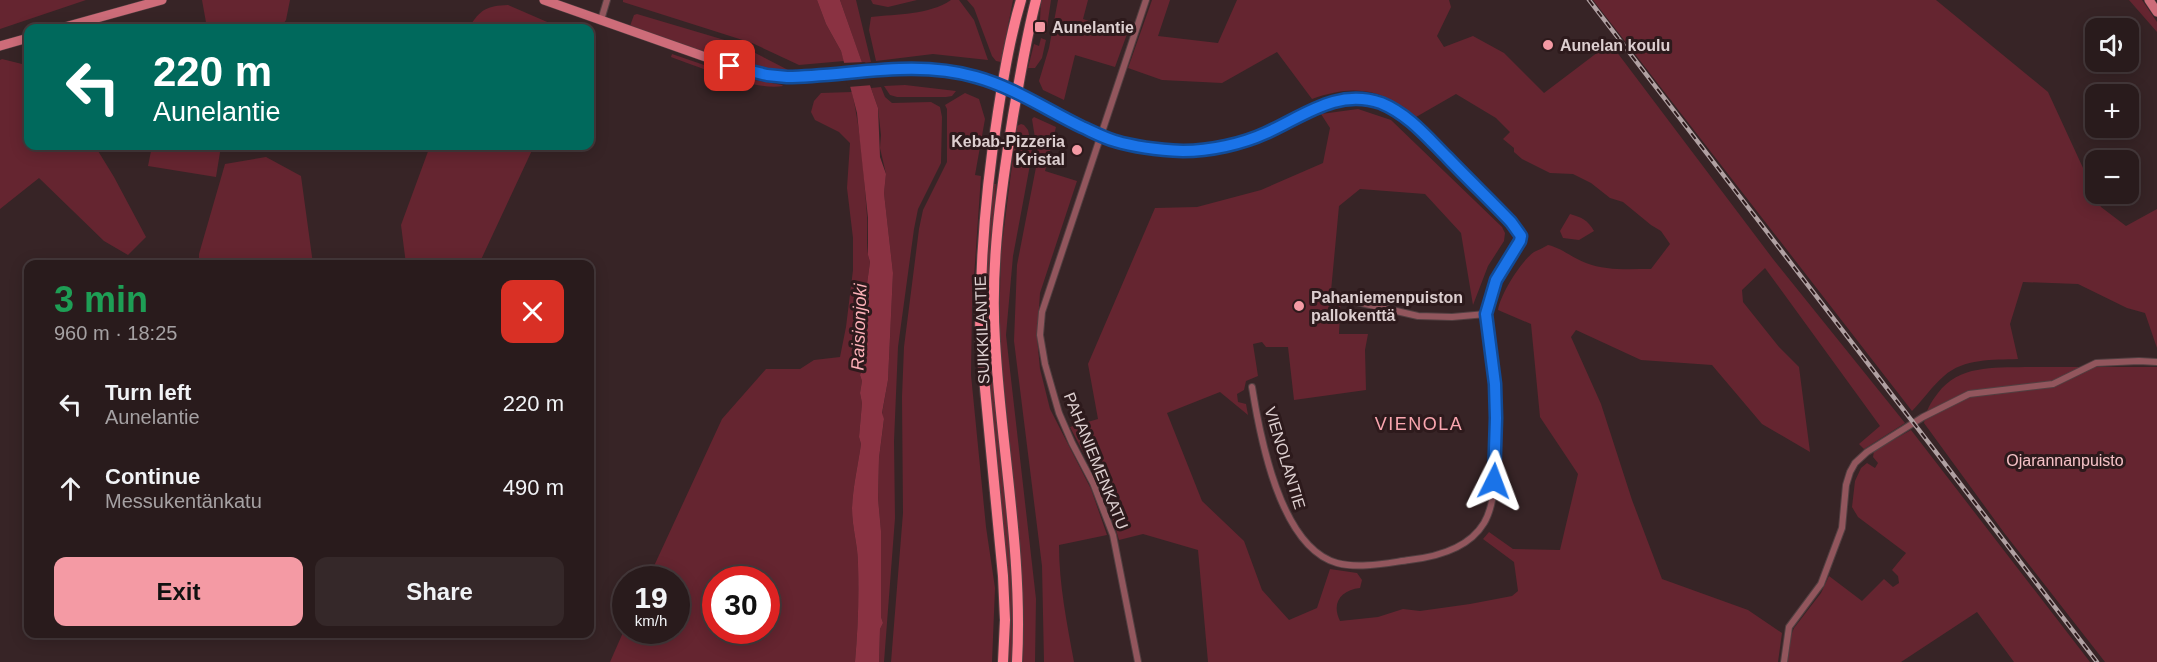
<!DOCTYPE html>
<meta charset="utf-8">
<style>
:root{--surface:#291b1c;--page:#352829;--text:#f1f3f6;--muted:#a5a1a3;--line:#45393b;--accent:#f49aa4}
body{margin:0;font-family:Arial,sans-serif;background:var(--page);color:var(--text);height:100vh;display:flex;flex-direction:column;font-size:22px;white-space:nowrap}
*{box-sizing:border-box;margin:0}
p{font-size:20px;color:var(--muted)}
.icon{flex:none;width:33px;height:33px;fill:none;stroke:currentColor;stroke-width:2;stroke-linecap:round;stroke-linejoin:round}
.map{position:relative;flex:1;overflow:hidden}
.side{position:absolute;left:24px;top:260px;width:570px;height:378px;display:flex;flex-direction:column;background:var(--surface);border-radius:12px;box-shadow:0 3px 15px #0003,0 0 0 2px var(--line)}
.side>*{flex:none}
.guide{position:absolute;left:24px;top:24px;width:570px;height:126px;border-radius:12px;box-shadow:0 3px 15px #0003,0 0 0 2px var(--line);background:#00695c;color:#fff;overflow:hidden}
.tools{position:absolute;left:2085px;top:18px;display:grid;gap:12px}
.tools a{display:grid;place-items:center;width:54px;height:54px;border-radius:12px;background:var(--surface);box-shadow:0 3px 15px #0003,0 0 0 2px var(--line);font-size:30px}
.speed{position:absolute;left:612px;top:566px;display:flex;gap:12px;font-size:30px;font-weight:700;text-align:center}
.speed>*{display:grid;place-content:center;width:78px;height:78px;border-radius:50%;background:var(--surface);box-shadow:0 3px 15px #0003,0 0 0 2px var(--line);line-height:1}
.speed small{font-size:15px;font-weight:400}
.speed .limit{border:9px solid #d22;background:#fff;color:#111}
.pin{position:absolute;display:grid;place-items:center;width:51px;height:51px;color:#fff;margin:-26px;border-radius:12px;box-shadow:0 3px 9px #0006}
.me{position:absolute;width:66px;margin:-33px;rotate:3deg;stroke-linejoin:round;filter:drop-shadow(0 0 4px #0008)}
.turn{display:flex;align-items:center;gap:21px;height:126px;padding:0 30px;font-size:27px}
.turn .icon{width:78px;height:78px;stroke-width:2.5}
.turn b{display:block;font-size:42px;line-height:51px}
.round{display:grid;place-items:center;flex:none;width:63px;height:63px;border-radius:12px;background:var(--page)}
.summary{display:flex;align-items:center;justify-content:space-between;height:102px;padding:0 30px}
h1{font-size:36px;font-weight:800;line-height:45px;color:#1e9e55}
.button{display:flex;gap:12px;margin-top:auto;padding:12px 30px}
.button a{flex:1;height:69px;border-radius:12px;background:var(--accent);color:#111;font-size:24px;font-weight:800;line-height:69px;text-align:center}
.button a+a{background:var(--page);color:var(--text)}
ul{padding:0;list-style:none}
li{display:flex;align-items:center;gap:18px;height:84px;padding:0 30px}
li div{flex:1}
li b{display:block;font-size:22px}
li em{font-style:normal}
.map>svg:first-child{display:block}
.green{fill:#652530;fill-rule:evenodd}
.water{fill:#8a3242}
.pier{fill:#372426}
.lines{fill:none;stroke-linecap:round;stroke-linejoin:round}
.street-casing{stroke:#523f41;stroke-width:8}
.secondary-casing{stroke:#523f41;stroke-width:10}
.primary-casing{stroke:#523f41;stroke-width:12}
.street{stroke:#92565d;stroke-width:6}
.secondary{stroke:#cd6c79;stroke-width:9}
.primary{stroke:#fa7d8f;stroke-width:10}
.rail-casing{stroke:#b0a0a2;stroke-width:4.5}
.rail{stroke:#2d1a1c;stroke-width:2;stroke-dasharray:7;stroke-linecap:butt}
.route-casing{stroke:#114b97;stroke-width:15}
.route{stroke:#1a73e8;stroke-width:10}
.poi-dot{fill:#f49aa4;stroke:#2d1a1c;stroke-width:2}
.labels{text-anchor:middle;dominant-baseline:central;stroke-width:6;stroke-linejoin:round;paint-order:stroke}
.poi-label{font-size:16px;font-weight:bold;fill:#ddcfd0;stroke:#2d1a1c;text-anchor:start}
.street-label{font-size:16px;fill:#ddcfd0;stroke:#2d1a1c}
.park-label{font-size:16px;fill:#f6c2c7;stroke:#2d1a1c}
.water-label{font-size:18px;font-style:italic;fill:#fdb1b8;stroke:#2d1a1c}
.neighbourhood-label{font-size:18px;letter-spacing:1.5px;fill:#faa6af;stroke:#2d1a1c}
</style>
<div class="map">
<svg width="2157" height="662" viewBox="0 0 2157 662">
<rect width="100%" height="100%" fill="#372426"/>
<path class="green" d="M0,0H86L0,29Z
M202,0H290L286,20L280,28H207Z
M623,0H817L826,24L841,51L844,61L799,65L752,43L623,2Z
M840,0H856L871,62L862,63Z
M871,0H917L888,7L873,4Z
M951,0H959L974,20L988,60L933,54L876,61L869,30L871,17C897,14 929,15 951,0Z
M967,0H1013L1001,62L996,61L992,56L974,8Z
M1041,0H1051L1046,34L1042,33L1045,22L1040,20Z
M1058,0H1088L1083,19L1127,34L1115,67L1075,55L1064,100L1043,90L1039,81L1049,48Z
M1152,0H1170L1158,36L1218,43L1237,0H1449L1451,7L1437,36L1444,47L1473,36L1504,53L1544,93L1610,43L1773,259L1905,423L1864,449L1859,444L1880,426L1765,268L1742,290L1743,302L1779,347L1799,367L1810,452L1762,424L1712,365L1641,360L1576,330L1571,337L1601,404L1632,500L1662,579L1748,610L1782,633L1778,662H1208L1198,550L1143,534L1119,540L1105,493L1070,427L1098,419L1088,364L1155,208L1197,207L1261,190L1323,163L1330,128L1321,114L1358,109L1391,120L1502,227L1505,233L1504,241L1488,266L1473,305L1461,233L1425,194L1360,189L1339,206L1331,291L1341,292L1339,334H1368L1365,350L1366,390L1294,400L1288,347H1266L1262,342L1253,344L1258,376L1246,381L1244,390L1237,394L1238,402L1246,404L1248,415L1220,392L1167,413L1202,501L1244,541L1262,590L1289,620L1317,608L1330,569L1357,573L1362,580L1360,588C1341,590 1331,603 1340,621L1378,617L1403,609L1420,611L1470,604L1512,596L1518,591L1514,562L1483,539L1489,532L1513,549L1560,550L1578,474L1540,417L1531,324L1498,310C1500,295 1521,261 1534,252C1538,250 1543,248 1548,245C1562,248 1572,258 1586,263C1606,271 1629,269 1651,269L1670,244L1661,231L1651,225L1623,202L1610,198L1591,183L1573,174L1550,173L1522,159L1514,152V148L1503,139L1510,132L1496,118L1456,94L1416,117C1382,88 1353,84 1312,99L1277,52L1222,83L1162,80L1128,68Z
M1593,0H1936L2048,92L2101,207L2126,226L2157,209V348L2145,313L2127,308L2078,284L2023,282L2010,324L2018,359C1993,360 1964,358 1944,376C1932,386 1923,400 1912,411Z
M2129,0H2142L2157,22V32Z
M508,5L561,28H469C480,9 487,6 508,5Z
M637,14L738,44L792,72C735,68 683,45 630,26L634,15Z
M1041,38L1046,40L1042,58L1035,68H1028L1034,44L1039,46Z
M672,54L739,77L782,85L783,86C753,91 700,67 671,57Z
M2,59L26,65L28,67V146H95L114,177L146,237L128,255L104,241L39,178L0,209V60Z
M905,85L956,91L952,96L946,97H897L890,95L884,86Z
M881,87L885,97L892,103L931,102L940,107L942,117L941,163L918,209L914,229L898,347L894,441L895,518L884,662H879L880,629L883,623L881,617V531L878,498L879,458L884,420L882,414L888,380L893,273L884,193L886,174L880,148L881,135L878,108L871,88Z
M852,92C861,132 864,175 867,216C868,231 865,247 870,262L864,306L866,318L863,332L866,359L860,375L862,381L860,393L862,403L859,437L861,444C858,465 853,486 852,508C852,528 858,545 858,564C859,598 858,628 855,662H610L625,628L626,630H676V579H648L722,419L766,369H800L814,360L840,357L846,327L853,270V238L847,188L850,143L839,132L815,120L811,112L814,101L821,93ZM716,579H766V630H716Z
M965,93L979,99L985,119L975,175L981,176L972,306L971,375L986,527L995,588L992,662H891L903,513L902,397L904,347L919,229L923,210L947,162V109L945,105Z
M1034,117L1056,127L1045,171L1077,181L1040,293L1037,337L1040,369L1050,409L1091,489L1107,535L1059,545C1059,585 1067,623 1074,662H1044L1042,566L1014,341L1017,265L1038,157L1032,119Z
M1021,124L1024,125L1028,130L1031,143L1032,154L1013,256L1006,335L1036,599L1035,662H1023L1024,616L1020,545L999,334L1001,252L1017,126Z
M152,146H221L216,177L148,166Z
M430,146H534L479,264H406L401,225Z
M266,157L301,176L313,264H199V254L225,164Z
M993,184H996L991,260L990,340L1013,579L1014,615L1012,662H1009L1010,614L985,340V260Z
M1570,214C1581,217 1588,220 1594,231L1579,240L1563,238L1560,231Z
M2025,367H2157V662H2105L2005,534L1924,423C1926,411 1930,403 1938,393C1959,365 1993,368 2025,367Z
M1911,430L2090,662H2014L1977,612L1901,662H1787L1790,638L1794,628L1821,593L1829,576L1862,601L1884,579L1893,587L1899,583L1898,576L1892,570L1906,553L1858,517L1852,507L1855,481L1861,468L1867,463L1875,468L1878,463L1873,457L1874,451Z"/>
<path class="water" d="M817,0H840L878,108L880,157L886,174L884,193L893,273L888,380L882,413L884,419L879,458L878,498L881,531V617L883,623L880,629L879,662H855C858,628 859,598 858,564C858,545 852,528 852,508C853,486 858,465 861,444L859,437L862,403L860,393L862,381L860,375L866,359L863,332L866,319L864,306L870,262L868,255V218L857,113L841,51L826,24Z"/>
<path class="pier" d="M865,62L873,85L848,87L841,63Z"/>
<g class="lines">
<defs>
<path id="street" d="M601,20L607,0
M1017,93C1071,122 1124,154 1187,151C1213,149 1239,144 1263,134C1278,128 1292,119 1307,111C1343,92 1382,96 1413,123L1518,230C1519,233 1520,235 1520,238C1520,246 1508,258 1504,265C1495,278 1486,300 1486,316C1486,339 1493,361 1495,384C1498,416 1501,495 1484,523C1469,548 1436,557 1409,560C1387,563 1359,569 1337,563C1280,547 1260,437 1252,387
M1344,299L1418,316L1452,317L1486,314
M1138,662L1113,535L1093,483L1072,443L1059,413L1045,364L1040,335L1042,312L1146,0
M1784,662L1789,627L1821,584L1842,528L1846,485L1850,472L1855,463L1867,452L1923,417L1969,394L2053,384L2096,363L2139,361L2157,362"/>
<path id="secondary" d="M544,0L731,66L767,75L805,77L929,68L978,77L1017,93
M2149,0L2157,12
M61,28L162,0
M0,46L28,38"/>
<path id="primary" d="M1003,662L1005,620L1003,576L980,336C980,261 986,187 998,112C1004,74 1010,37 1021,0
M1017,662C1023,554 1001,448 995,341C990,266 1001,190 1013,116C1020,77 1026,38 1036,0"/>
</defs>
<use href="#street" class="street-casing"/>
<use href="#secondary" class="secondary-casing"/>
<use href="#primary" class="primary-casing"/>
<use href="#street" class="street"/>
<use href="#secondary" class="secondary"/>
<use href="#primary" class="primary"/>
<defs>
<path id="rail" d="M1589,0L2097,662"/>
</defs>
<use href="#rail" class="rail-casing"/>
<use href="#rail" class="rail"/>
</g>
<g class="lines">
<defs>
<path id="route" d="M730,66L767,75L787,77C850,76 914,59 976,77C1013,87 1047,110 1082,127C1093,132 1104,138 1115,141C1138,148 1160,150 1183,151C1210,151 1242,144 1266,133C1304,116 1337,88 1381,103C1408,114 1427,137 1447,157C1468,179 1490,200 1511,222L1521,236L1520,241L1496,280L1486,314L1495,384L1496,418L1494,481"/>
</defs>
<use href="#route" class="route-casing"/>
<use href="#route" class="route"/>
</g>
<g class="poi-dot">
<rect x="1034" y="21" width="12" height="12" rx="3"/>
<circle cx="1548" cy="45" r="6"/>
<circle cx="1077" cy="150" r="6"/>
<circle cx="1299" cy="306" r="6"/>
</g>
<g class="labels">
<g class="poi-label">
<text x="1052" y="27">Aunelantie</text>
<text x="1560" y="45">Aunelan koulu</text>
<text x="1065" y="141" text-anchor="end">Kebab-Pizzeria<tspan x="1065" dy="18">Kristal</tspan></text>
<text x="1311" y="297">Pahaniemenpuiston<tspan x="1311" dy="18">pallokenttä</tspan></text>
</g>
<g class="street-label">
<text transform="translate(982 330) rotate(-92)">SUIKKILANTIE</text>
<text transform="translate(1285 458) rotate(73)">VIENOLANTIE</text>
<text transform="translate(1096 461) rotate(68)">PAHANIEMENKATU</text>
</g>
<g class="park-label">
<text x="2065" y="460">Ojarannanpuisto</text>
</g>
<g class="water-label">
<text transform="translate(859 327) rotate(-88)">Raisionjoki</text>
</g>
<g class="neighbourhood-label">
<text x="1419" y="424">VIENOLA</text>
</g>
</g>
</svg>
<div class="tools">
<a><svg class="icon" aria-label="sound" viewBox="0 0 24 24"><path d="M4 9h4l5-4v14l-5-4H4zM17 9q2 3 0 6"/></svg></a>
<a>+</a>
<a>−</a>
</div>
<div class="speed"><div>19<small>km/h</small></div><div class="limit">30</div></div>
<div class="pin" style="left:730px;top:66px;background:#d93025"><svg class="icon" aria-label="arrive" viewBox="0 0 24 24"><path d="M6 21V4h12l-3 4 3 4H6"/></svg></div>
<svg class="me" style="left:1494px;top:481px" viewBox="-20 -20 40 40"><path d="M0-17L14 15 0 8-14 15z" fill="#1a73e8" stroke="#fff" stroke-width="4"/></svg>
<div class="guide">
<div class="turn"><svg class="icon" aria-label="left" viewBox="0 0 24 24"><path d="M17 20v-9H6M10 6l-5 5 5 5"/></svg><div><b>220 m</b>Aunelantie</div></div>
</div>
<section class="side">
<div class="summary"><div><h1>3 min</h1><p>960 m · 18:25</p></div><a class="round" style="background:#d93025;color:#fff"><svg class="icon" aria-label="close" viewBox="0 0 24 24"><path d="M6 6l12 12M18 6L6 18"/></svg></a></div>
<ul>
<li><svg class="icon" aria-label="left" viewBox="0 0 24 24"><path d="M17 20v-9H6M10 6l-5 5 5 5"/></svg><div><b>Turn left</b><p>Aunelantie</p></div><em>220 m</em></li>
<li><svg class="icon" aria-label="ahead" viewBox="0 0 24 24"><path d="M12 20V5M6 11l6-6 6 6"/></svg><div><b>Continue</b><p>Messukentänkatu</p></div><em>490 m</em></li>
</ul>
<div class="button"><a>Exit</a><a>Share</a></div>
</section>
</div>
